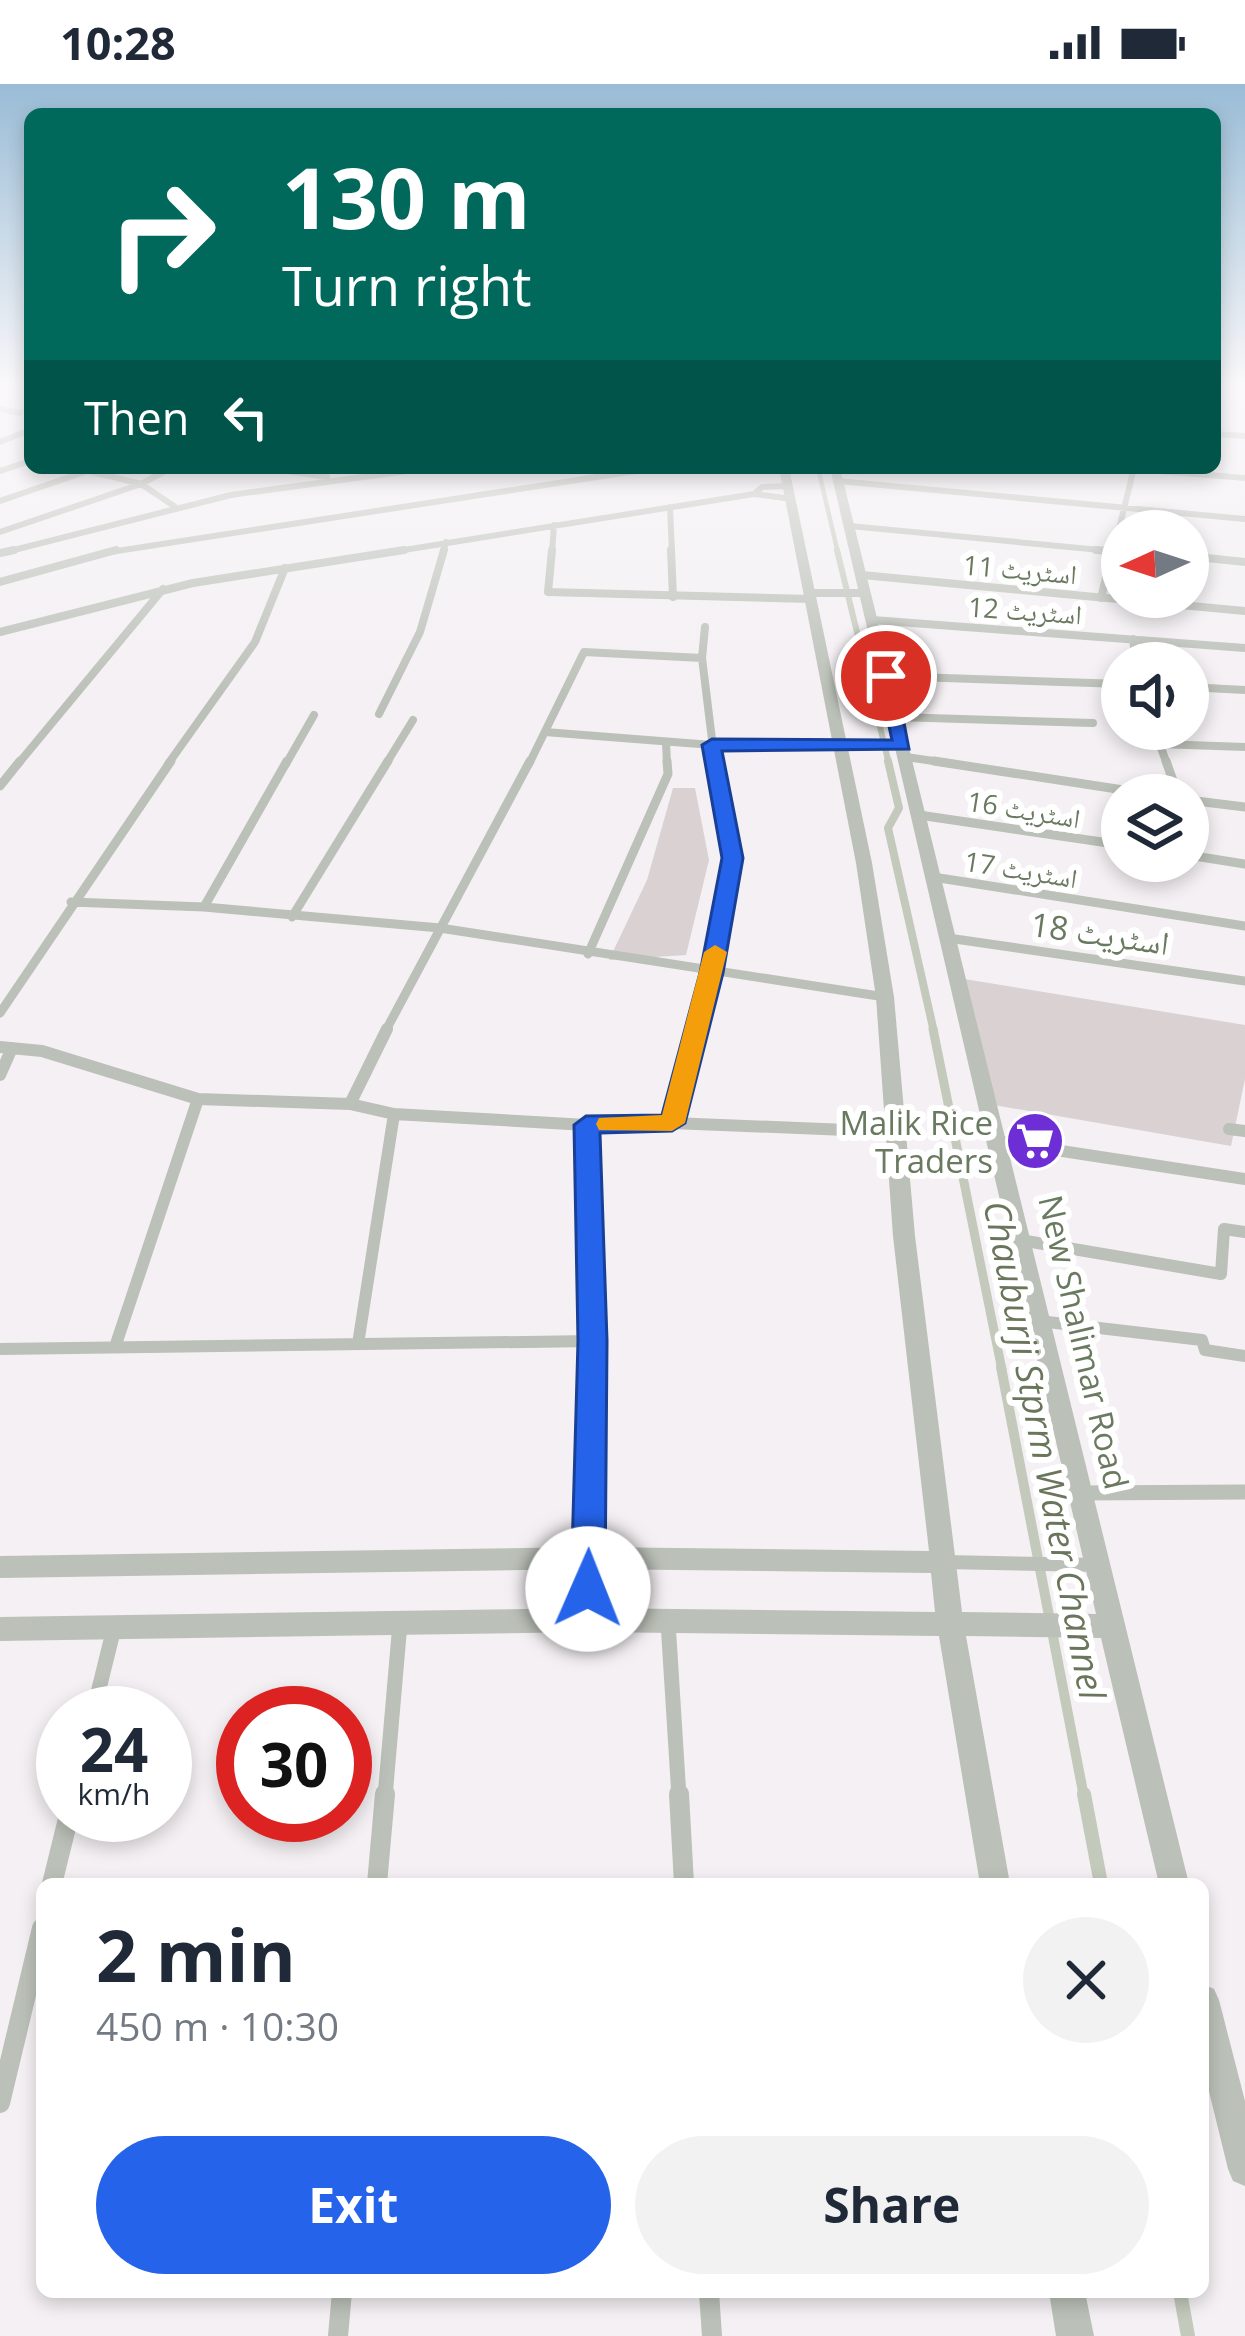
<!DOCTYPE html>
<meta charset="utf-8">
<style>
:root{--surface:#fff;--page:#f2f2f3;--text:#1f2937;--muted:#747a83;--accent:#2563eb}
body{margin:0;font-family:"Open Sans","Noto Naskh Arabic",sans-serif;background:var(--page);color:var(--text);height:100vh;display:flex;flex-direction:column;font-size:45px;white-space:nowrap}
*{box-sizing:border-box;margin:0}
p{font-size:39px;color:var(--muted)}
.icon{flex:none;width:66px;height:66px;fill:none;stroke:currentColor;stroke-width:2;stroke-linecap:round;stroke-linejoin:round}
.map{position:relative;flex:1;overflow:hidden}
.details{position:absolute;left:36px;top:1794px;width:1173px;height:420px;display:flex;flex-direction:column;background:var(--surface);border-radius:18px;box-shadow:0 6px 18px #0003}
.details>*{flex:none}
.hud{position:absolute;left:24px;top:24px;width:1197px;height:366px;border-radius:18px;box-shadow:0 6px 18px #0003;background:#00695c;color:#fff;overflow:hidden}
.needle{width:78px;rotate:267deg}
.controls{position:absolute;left:1101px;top:426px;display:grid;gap:24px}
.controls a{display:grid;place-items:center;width:108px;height:108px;border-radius:50%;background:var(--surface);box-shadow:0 6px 18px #0003;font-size:60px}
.speed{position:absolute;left:36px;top:1602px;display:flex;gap:24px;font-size:60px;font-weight:700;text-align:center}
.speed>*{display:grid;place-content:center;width:156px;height:156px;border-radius:50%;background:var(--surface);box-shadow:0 6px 18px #0003;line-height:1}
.speed small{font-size:30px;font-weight:400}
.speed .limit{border:18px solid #d22;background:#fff;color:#111}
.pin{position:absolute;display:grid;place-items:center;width:102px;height:102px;color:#fff;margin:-51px;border:6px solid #fff;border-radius:50%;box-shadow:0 3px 12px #0007}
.me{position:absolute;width:132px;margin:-66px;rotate:1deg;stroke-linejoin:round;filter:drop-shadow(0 0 9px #0008)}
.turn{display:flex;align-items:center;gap:42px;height:252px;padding:0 60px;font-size:54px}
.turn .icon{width:156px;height:156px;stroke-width:2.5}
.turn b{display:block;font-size:84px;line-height:102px}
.then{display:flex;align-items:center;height:114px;padding:0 60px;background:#0003;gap:24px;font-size:45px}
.round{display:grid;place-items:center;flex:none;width:126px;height:126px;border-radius:63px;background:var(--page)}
.headline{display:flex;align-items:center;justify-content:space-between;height:204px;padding:0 60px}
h1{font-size:72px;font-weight:700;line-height:90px}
.action{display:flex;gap:24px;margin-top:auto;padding:24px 60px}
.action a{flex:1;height:138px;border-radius:72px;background:var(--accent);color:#fff;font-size:48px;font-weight:700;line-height:138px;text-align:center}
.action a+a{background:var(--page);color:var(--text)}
.status{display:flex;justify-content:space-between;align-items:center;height:84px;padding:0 60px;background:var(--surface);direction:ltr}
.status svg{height:33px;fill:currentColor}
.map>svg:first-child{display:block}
.green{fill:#dad1d3}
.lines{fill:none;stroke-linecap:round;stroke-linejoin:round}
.stream-far5{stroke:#c3c9bb;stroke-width:4.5}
.stream-far4{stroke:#c3c9bb;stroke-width:6}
.stream-far3{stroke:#c3c9bb;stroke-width:8}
.stream-far2{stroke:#c3c9bb;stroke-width:9}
.stream-far1{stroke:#c3c9bb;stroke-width:10}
.stream{stroke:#c3c9bb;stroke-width:14}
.pedestrian{stroke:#bbc0b8;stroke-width:14}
.minor-far5{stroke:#bbc0b8;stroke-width:6}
.minor-far4{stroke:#bbc0b8;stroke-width:8}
.minor-far3{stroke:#bbc0b8;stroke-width:9}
.minor-far2{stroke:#bbc0b8;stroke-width:12}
.minor-far1{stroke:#bbc0b8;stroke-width:15}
.minor{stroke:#bbc0b8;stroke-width:20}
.tertiary{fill:#bbc0b8;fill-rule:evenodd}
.route{fill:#2563eb;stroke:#184099;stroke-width:3}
.slow{fill:#f59e0b}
.labels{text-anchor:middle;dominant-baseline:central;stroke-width:12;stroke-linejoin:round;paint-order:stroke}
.far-street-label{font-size:27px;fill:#6a7a61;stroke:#fff}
.street-label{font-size:33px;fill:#6a7a61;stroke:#fff}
.poi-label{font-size:33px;fill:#6a7a61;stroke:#fff;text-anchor:end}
.water-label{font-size:36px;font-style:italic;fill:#6a765b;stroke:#fff}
</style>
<div class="status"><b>10:28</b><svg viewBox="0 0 49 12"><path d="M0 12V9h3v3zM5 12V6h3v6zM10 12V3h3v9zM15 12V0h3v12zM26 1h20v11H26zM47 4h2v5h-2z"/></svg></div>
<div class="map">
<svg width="1245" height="2252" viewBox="0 0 1245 2252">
<rect width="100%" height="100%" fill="#f4f0f3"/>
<path class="green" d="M673,704H695L709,776L686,871L609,876L647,796Z
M958,894L1245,941V995L1231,1062L988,1020Z"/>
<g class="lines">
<path class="stream-far5" d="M818,384L838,469"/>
<path class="stream-far4" d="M837,466L889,680"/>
<path class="stream-far3" d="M888,677L899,724L888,744L934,948"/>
<path class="stream-far2" d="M933,945L1002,1286"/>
<path class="stream-far1" d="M1001,1283L1084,1713"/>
<path class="stream" d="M1084,1710L1101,1800
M1180,2208L1188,2252"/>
<path class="pedestrian" d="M945,1478L1097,1481"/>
<path class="minor-far5" d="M0,325L19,329L30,325
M1215,350L1245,352
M0,358L30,346
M77,384L141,400L174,422
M269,384L327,393
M1122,384L1245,394
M0,387L30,377
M838,397L1245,435
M754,410L762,403L789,402
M0,417L87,387
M670,423L672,469
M850,442L1111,467
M0,448L141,400L171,384
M2,469L231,411L429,384
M104,469L655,384
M385,469L754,410L792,415
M443,469L446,458
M552,469L554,441
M1113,469L1134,384"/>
<path class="minor-far4" d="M552,466L548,508L811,515
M671,466L673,513
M1096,466L1111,467
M0,469L14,466
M1188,472L1245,478
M862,491L1245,527
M0,498L116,466
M810,509H866
M1101,514L1113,466
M873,536L1245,564
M705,543L702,574L715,680
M0,548L193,499L404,466
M1133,555L1136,579
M886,592L1122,600
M1188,603L1245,606
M379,630L420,548L444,466
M896,633L1093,639
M1154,645L1167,680
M545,648L712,661H903
M666,658L667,680
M1159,660L1245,663
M906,673L954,680
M18,680L163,505
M168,680L255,558L285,484
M286,680L314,631
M386,680L413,636
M529,680L584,568L702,574"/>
<path class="minor-far3" d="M934,677L1156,711
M1166,677L1178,711
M0,702L20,677
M1188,716L1245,723
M919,731L1122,761
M1188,771L1245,780
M933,793L1245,842
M71,818L204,823L440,844L885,913
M204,823L287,677
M292,833L388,677
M948,854L1245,897
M588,870L668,690L667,677
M0,929L171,677
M385,948L530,677
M696,948L732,774L715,677"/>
<path class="minor-far2" d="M0,963L42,967L198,1015L350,1020L394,1030L587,1041L672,1039L896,1048
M0,991L12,964
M350,1020L387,945
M672,1039L697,945
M587,1041L592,1286
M1229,1045L1245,1047
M996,1057L1245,1095
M1020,1156L1221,1190L1224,1145L1245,1148
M1039,1237L1202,1256L1205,1266L1245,1272
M358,1260L394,1030
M115,1263L198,1015
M0,1265L593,1257"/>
<path class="minor-far1" d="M1081,1409L1245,1408
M588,1535L593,1283
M668,1538L679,1713
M93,1629L114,1544
M385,1713L400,1539"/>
<path class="minor" d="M679,1710L684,1800
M52,1800L69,1731
M377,1800L385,1710
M0,2019L42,1844
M709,2208L712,2252
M338,2252L342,2208"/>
<path class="tertiary" d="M779,384H789L872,779L894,913L915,1152L962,1528L1096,1530L830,384H840L1189,1800H1159L1101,1554L966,1552L1010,1800H980L939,1552L588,1548L0,1557V1533L588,1524L935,1528L931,1489L589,1485L0,1494V1472L589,1463L929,1467L893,1152L876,913L856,779Z
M1203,1900L1214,1905L1219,1916L1245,2017V2102L1233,2097L1228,2085L1203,1983Z
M1049,2208H1085L1094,2252H1056Z"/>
</g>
<linearGradient id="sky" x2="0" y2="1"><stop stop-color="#99bcd6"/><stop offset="0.49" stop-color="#faf8fa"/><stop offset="1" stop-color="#faf8fa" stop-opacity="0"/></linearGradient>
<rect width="1245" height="615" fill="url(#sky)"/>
<path class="route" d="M886,586L895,592L909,665L722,667L743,774L723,889L685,1039L672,1047L600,1049L607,1257L605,1505L600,1516L588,1520L576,1516L571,1505L578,1257L574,1041L586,1032L662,1031L700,889L722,774L702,661L712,655L892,656L878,592Z"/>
<path class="slow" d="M715,861L727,868L685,1039L672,1047L599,1046L596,1040L599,1034L662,1031L704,868Z"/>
<defs>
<symbol id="supermarket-disc" viewBox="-11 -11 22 22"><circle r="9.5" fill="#6e2ed5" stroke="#fff"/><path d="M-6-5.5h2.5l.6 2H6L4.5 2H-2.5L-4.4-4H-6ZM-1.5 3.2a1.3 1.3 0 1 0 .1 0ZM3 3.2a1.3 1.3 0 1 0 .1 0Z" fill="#fff"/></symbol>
</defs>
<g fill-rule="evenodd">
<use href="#supermarket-disc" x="1002" y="1024" width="66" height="66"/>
</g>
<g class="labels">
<g class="far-street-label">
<text transform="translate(1020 485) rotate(5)">اسٹریٹ 11</text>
<text transform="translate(1025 526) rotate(4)">اسٹریٹ 12</text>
<text transform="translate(1024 725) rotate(9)">اسٹریٹ 16</text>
<text transform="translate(1021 785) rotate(9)">اسٹریٹ 17</text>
</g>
<g class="street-label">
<text transform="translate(1100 849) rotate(8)">اسٹریٹ 18</text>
<text transform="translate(1084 1258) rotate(77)">New Shalimar Road</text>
</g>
<g class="poi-label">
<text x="993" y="1038">Malik Rice<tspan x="993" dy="38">Traders</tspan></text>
</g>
<g class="water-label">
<text transform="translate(1045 1366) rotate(79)">Chauburji Stprm Water Channel</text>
</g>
</g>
</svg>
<div class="controls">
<a><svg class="needle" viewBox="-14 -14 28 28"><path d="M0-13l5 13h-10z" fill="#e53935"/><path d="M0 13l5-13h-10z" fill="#747a83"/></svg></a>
<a><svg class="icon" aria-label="sound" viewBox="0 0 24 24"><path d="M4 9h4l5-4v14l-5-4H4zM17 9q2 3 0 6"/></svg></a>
<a><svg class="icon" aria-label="layers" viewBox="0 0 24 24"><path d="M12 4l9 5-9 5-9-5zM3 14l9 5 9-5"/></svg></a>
</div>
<div class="speed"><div>24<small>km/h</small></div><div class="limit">30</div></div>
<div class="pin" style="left:886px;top:592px;background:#d93025"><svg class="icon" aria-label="arrive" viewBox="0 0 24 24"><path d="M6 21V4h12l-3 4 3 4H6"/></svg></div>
<svg class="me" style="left:588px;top:1505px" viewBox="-20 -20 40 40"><circle r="19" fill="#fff"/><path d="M0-13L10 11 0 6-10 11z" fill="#2563eb"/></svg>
<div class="hud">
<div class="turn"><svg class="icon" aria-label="right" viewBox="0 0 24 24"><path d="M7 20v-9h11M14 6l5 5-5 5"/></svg><div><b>130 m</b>Turn right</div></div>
<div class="then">Then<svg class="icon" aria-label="left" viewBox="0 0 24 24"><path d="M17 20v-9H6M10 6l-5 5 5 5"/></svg></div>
</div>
<section class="details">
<div class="headline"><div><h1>2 min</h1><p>450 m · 10:30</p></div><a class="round"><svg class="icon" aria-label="close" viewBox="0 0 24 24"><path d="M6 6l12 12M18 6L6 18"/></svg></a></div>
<div class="action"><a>Exit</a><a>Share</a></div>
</section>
</div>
